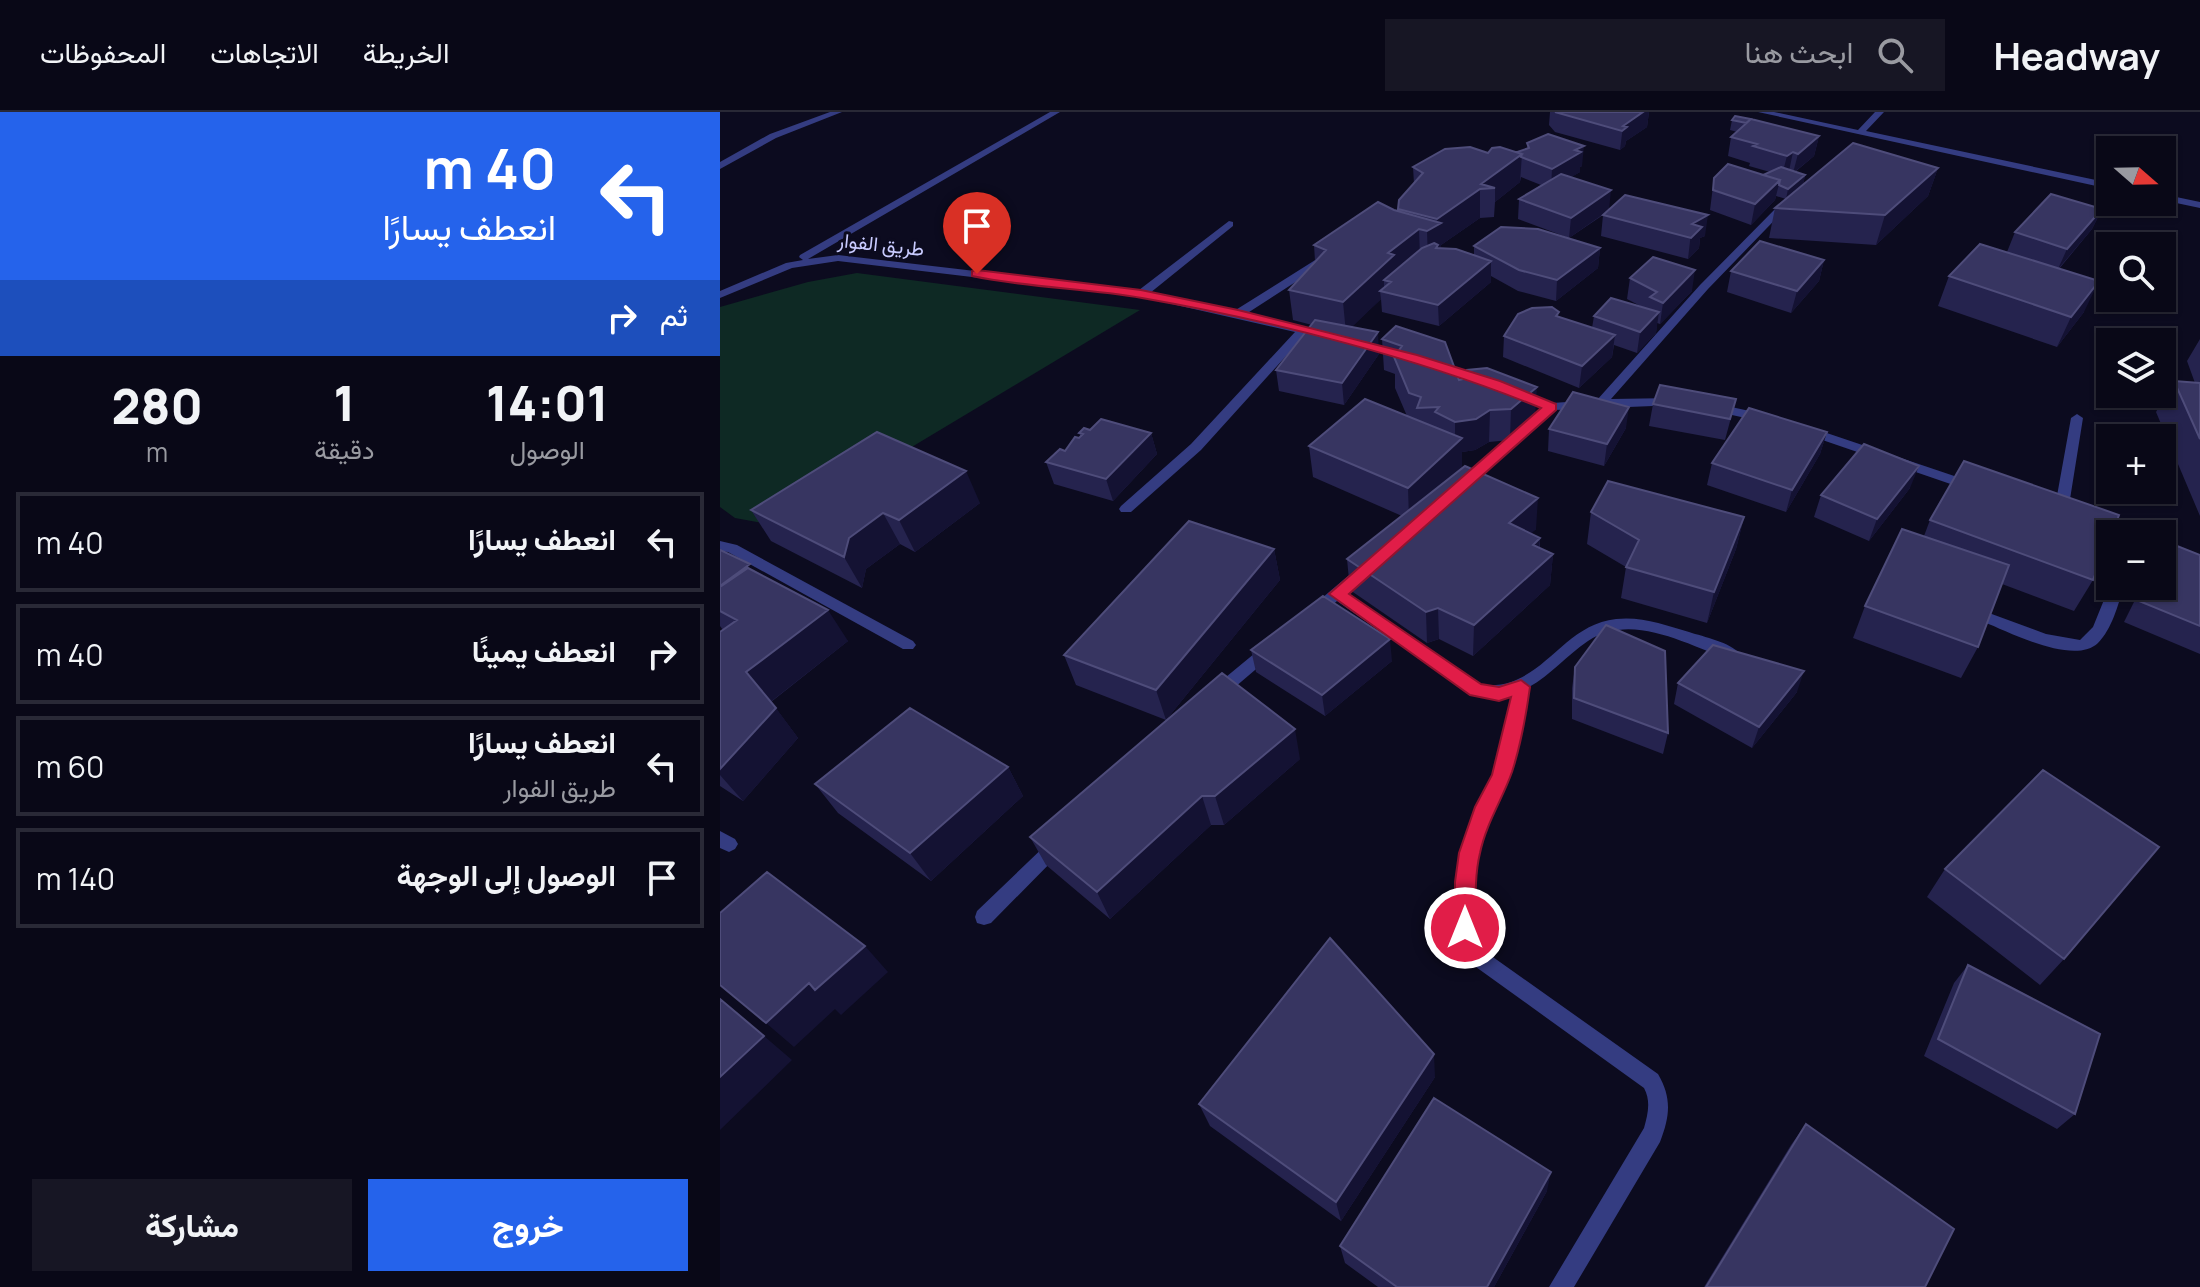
<!DOCTYPE html>
<html lang="ar">
<meta charset="utf-8">
<style>
:root{--surface:#090817;--page:#171624;--text:#f1f3f6;--muted:#999aa1;--line:#292936;--accent:#2563eb}
body{margin:0;font-family:Manrope,Vazirmatn,sans-serif;background:var(--page);color:var(--text);direction:rtl;height:100vh;display:flex;flex-direction:column;font-size:30px;white-space:nowrap}
*{box-sizing:border-box;margin:0}
p{font-size:26px;color:var(--muted)}
.icon{flex:none;width:44px;height:44px;fill:none;stroke:currentColor;stroke-width:2;stroke-linecap:round;stroke-linejoin:round}
.map{position:relative;flex:1;overflow:hidden;direction:ltr}
.panel{display:flex;flex-direction:column;background:var(--surface);width:720px}
.panel>*{flex:none}
.guide{background:#2563eb;color:#fff;overflow:hidden}
.needle{width:52px;rotate:110deg}
.controls{position:absolute;left:1376px;top:24px;display:grid;gap:16px}
.controls a{display:grid;place-items:center;width:80px;height:80px;border-radius:0px;background:var(--surface);box-shadow:0 2px 6px #0004,0 0 0 2px var(--line);font-size:40px}
.pin{position:absolute;display:grid;place-items:center;width:68px;height:68px;color:#fff;margin:-82px -34px;border-radius:50% 50% 50% 0;rotate:-45deg;box-shadow:0 0 8px #0007}
.pin .icon{rotate:45deg}
.me{position:absolute;width:88px;margin:-44px;rotate:0deg;stroke-linejoin:round;filter:drop-shadow(0 0 6px #0008)}
.turn{display:flex;align-items:center;gap:28px;height:168px;padding:0 32px;font-size:36px}
.turn .icon{width:104px;height:104px;stroke-width:2.5}
.turn b{display:block;font-size:56px;line-height:68px}
.then{display:flex;align-items:center;height:76px;padding:0 32px;background:#0003;gap:16px;font-size:30px}
.eta{display:flex;justify-content:space-evenly;align-items:center;height:136px;text-align:center}
.eta b{font-size:48px;font-weight:800;line-height:56px}
.action{display:flex;gap:16px;margin-top:auto;padding:16px 32px}
.action a{flex:1;height:92px;border-radius:0px;background:var(--accent);color:#fff;font-size:32px;font-weight:800;line-height:92px;text-align:center}
.action a+a{background:var(--page);color:var(--text)}
ul{padding:0;list-style:none}
li{display:flex;align-items:center;gap:24px;height:100px;margin:0 16px 12px;padding:0 16px;border:4px solid var(--line);border-radius:0px}
li div{flex:1}
li b{display:block;font-size:30px}
li em{font-style:normal}
header{display:flex;align-items:center;gap:48px;box-sizing:border-box;height:112px;padding:0 40px;background:var(--surface);border-bottom:2px solid var(--line)}
header strong{font-size:38px}
nav{display:flex;gap:44px;margin-inline-start:auto;font-size:28px}
.search{width:560px;height:72px;background:var(--page);display:flex;align-items:center;gap:20px;box-sizing:border-box;padding:0 28px;border-radius:0px;color:var(--muted);font-size:30px}
main{display:flex;flex:1;min-height:0}
.map>svg:first-child{display:block}
.green{fill:#0e2924}
.lines{fill:none;stroke-linecap:round;stroke-linejoin:round}
.lane{fill:#343c81;fill-rule:evenodd}
.street{fill:#343c81;fill-rule:evenodd}
.wall{fill:#25234e}
.shaded-wall{fill:#141233}
.building{fill:#373561;stroke:#4e4c7a;stroke-width:2}
.route{fill:#e11d48;stroke:#92132f;stroke-width:2}
.labels{text-anchor:middle;dominant-baseline:central;stroke-width:6;stroke-linejoin:round;paint-order:stroke}
.far-street-label{font-size:20px;fill:#c9cbff;stroke:#0c0b1f}
</style>
<header>
<strong>Headway</strong>
<div class="search"><svg class="icon" aria-label="search" viewBox="0 0 24 24"><circle cx="10" cy="10" r="6"/><path d="M15 15l6 6"/></svg>ابحث هنا</div>
<nav><a>الخريطة</a><a>الاتجاهات</a><a>المحفوظات</a></nav>
</header>
<main>
<div class="map">
<svg width="1480" height="1175" viewBox="0 0 1480 1175">
<rect width="100%" height="100%" fill="#0c0b1f"/>
<path class="green" d="M137,161L420,198L60,414L15,406L0,395V195L88,170Z"/>
<g class="lines">
<path class="lane" d="M1038,0H1054L1138,18L1155,0H1164L1146,19L1390,71V77Z
M1442,82L1480,90V96L1442,88Z"/>
<path class="street" d="M110,0H122L56,26L0,57V50L50,22Z
M330,0H340L88,147L118,143L419,178L509,109L513,110V114L430,181L514,199L600,145H608V149L526,202L610,221V225L586,222L481,338L411,400H401L399,397L401,394L471,332L575,220L421,185L118,149L72,156L0,186V179L66,151L83,148L79,145L80,143Z
M1067,85L1075,87L988,177L891,287L954,286L960,290L958,293L834,298L747,376H737V370L822,296L792,284V278H800L832,291L877,288L980,173Z
M717,250L771,267L773,270L767,274L713,257V251Z
M993,291L1048,303L1050,306L1044,310L989,298V292Z
M1357,302L1363,306L1347,406L1340,411L1333,406L1351,306Z
M1086,314L1258,372L1260,375L1258,378H1248L1082,321V315Z
M0,429L17,433L193,529L196,533L193,537H183L8,440L0,439Z
M646,452L651,453L653,457L651,461L627,481L760,573C771,573 781,574 791,570C831,556 850,512 896,507C921,504 946,513 969,520C984,525 1010,530 1020,542L1012,548C968,534 913,499 868,529C847,543 831,563 809,575L801,621L789,663L774,695L759,741L754,770V816L763,838L938,962C952,986 950,1004 940,1030L854,1175H829L924,1016C928,1002 931,989 924,976L749,850L736,816V770L741,741L756,695L773,663L785,621L792,582L778,586L751,583L617,489L599,505H589L587,501L589,497L641,453Z
M1390,473L1404,474C1398,493 1392,517 1378,531C1354,554 1289,520 1264,510L1261,506L1269,501L1326,522L1360,528L1373,515Z
M551,530L559,536L556,540L501,587H489L487,583L489,579L546,532Z
M0,719L15,727L18,732L15,737L9,740L0,736Z
M336,726L342,729L345,734L342,739L271,811L264,813L257,811L255,805L257,799L330,729Z"/>
</g>
<path class="wall" d="M830,0H929L927,15L906,29L905,34L900,38L835,20L829,13Z
M1012,8L1099,24L1094,44L1075,60L1085,63L1083,73L1066,87L1056,84L1055,88L1031,113L990,98L994,66L1043,63L1050,60L1029,54L1030,51L1008,44L1011,25L1017,20L1010,18Z
M807,31L862,54L860,55V60L851,65L889,97L985,124L980,126L979,136L968,147L881,124L883,103L886,101L849,126L798,107L799,87L821,73L801,65L800,70L775,90L774,105L760,106L721,133V136L754,143V134L880,136L878,156L836,189L798,179L771,164V170L719,214L662,200L661,187L631,215L659,242L624,293L559,279L556,258L592,213L573,208L569,178L595,149L594,133L674,98L679,100V88L694,72L693,55L768,41L797,40L807,38Z
M1218,56L1208,84L1156,133L1049,126L1055,96Z
M1382,97L1372,117L1339,157L1364,200L1337,235L1218,194L1229,164L1287,140L1295,120Z
M1104,148L1099,169L1071,201L1007,180L1011,159Z
M910,166L972,179L940,212L937,211L936,221L917,241L894,233L892,245L859,276L783,245L784,224L839,200L838,204L872,216L874,204L924,196L907,187Z
M676,214L739,268L747,266V258L815,306L790,328L769,330L755,338L742,340V357L816,417L811,421L820,426V436L833,442L830,473L753,544L719,527L707,531L630,478L627,447L682,404L593,365L589,334L687,304L675,276V262L664,258L662,227Z
M1480,227V404L1436,300L1454,269L1475,271L1467,249Z
M1016,287L1005,328L929,314L933,292Z
M906,316L884,354L828,339L829,317Z
M370,318L431,321L437,342L393,389L334,372L326,350L345,339L361,325L359,321Z
M1107,320L1100,342L1066,400L987,373L992,351Z
M1190,376L1149,429L1094,405L1101,383Z
M260,391L195,440L180,432L146,457L142,476L51,429L31,398Z
M871,400L1024,405L1016,437L987,511L901,486L906,455L867,432Z
M1210,408L1373,468L1354,499L1282,472L1258,535L1241,566L1133,526L1145,494L1204,424Z
M1447,430L1480,443V542L1404,510L1422,474H1442V438Z
M554,437L560,468L446,608L356,573L344,543Z
M0,438L35,460L128,529L51,590L78,626L23,689L0,674V520L3,518L0,514Z
M531,538L672,549L605,604L536,560Z
M855,555L948,621L943,642L852,607V576Z
M958,571L1077,580L1032,636L954,592Z
M580,647L504,713H491L390,807L326,753L310,725Z
M288,655L303,684L211,769L118,701L95,672Z
M1225,757L1344,847L1320,873L1207,785Z
M1248,853L1355,1002L1337,1017L1204,944L1234,871Z
M715,965L621,1109L490,1014L479,992Z
M1086,1012L1205,1175H984L1071,1033Z
M827,1079L774,1175H658L625,1151L620,1134Z"/>
<path class="shaded-wall" d="M923,0H929L927,15L906,29L905,34L900,38L903,14Z
M1099,24L1094,44L1073,61L1078,42Z
M864,34L862,54L860,55V60L831,77L832,57L855,38Z
M1073,40L1069,59L1062,63L1067,44Z
M802,42L800,70L775,90V76L761,72Z
M1218,56L1208,84L1156,133L1165,103Z
M1085,63L1083,73L1066,87L1068,77Z
M1060,68L1055,88L1031,113L1035,92Z
M760,77V106L721,133V140L708,149L707,119L717,113V107Z
M891,78L889,98L849,126L851,106Z
M1382,97L1372,117L1338,157L1347,137Z
M988,103L985,124L980,126L979,136L968,147L972,112Z
M699,117L700,146L670,171V170L664,168V180L660,179L661,187L626,221L623,190L668,141Z
M880,136L878,156L836,189L837,168Z
M1104,148L1099,169L1071,201L1077,179Z
M771,149V170L719,214L718,193Z
M975,158L972,179L940,212L943,191Z
M1379,169L1364,200L1337,235L1351,205Z
M939,200L936,221L917,241L920,220Z
M658,220L659,242L624,293L622,271Z
M895,223L892,245L859,276L862,254Z
M817,275L815,306L790,328L791,297Z
M909,295L906,316L884,354L887,332Z
M770,298L769,330L755,338L742,340V357L689,407L688,376L735,332V310Z
M1107,320L1100,342L1066,400L1072,378Z
M431,321L437,342L393,389L386,367Z
M1199,354L1190,376L1149,429L1157,407Z
M246,359L260,391L195,440L179,408Z
M818,386L816,417L788,443L789,411Z
M163,401L180,432L146,457L142,476L124,445L129,426Z
M1024,405L1016,437L987,511L994,480Z
M820,426L818,455L833,442L830,473L753,544L754,513L813,433Z
M554,437L560,468L446,608L436,578Z
M718,496L719,527L707,531L706,500Z
M108,498L128,529L49,591L26,560Z
M670,527L672,549L605,604L602,583Z
M1084,559L1077,580L1032,636L1039,615Z
M56,596L78,626L23,689L0,663V657Z
M575,617L580,647L504,713L495,684Z
M288,655L303,684L211,769L190,741Z
M482,684L491,713L390,807L377,780Z
M145,834L168,860L121,903L115,897L74,935L46,911L89,871Z
M44,924L72,948L0,1018V965Z
M714,942L715,965L621,1109L616,1090Z
M831,1060L827,1079L774,1175H767Z"/>
<path class="building" d="M835,0H923L903,14L907,15L902,19Z
M1015,4L1031,7L1026,11L1012,8Z
M1031,7L1099,24L1078,42L1073,40L1067,44L1033,34L1037,32L1011,25Z
M828,22L864,34L855,38L861,40L832,57L801,45L802,42L797,40L809,36L807,31Z
M1133,31L1218,56L1165,103L1055,96Z
M750,35L768,41L772,36L780,35L802,42L761,72L775,76L760,77L717,107L678,97L679,88L703,61L693,55L725,37Z
M1008,52L1060,68L1035,92L993,78L994,66Z
M1061,55L1085,63L1068,77L1059,73L1060,68L1043,63Z
M841,62L891,78L851,106L799,87Z
M1331,82L1382,97L1347,137L1295,120Z
M905,83L988,103L972,112L982,115L971,126L883,103Z
M658,90L674,98L721,111L707,119L699,117L668,141L674,143L623,190L569,178L606,138L594,133Z
M781,115L818,117L880,136L837,168L799,158L754,134Z
M1040,129L1104,148L1077,179L1011,159Z
M714,131L718,133L716,136L736,137L771,149L718,193L660,179L671,170L664,168L702,136Z
M1260,132L1379,169L1351,205L1229,164Z
M933,145L975,158L943,191L930,185L937,180L910,166Z
M891,186L939,200L920,220L874,204Z
M832,195L839,200L836,204L895,223L862,254L784,224L798,202L812,196Z
M595,208L658,220L622,271L556,258Z
M676,214L725,230L739,268L747,266V258L767,256L817,275L791,297L770,298L756,307L735,310L715,300L719,295L697,296L701,285L689,281L674,245L682,234L662,227Z
M1454,269L1480,271V327Z
M940,273L1016,287L1010,307L933,292Z
M853,280L909,295L887,332L829,317Z
M645,287L742,326L688,376L589,334Z
M1029,296L1107,320L1072,378L992,351Z
M381,307L431,321L386,367L326,350L340,337L345,339L355,325L359,326L363,322L359,321L364,316L370,318Z
M157,320L246,359L179,408L163,401L129,426L124,445L31,398Z
M1144,332L1199,354L1157,407L1101,383Z
M1244,349L1399,403L1392,422H1390V426L1373,468L1210,408Z
M745,354L818,386L789,411L820,426L813,433L833,442L754,513L718,496L706,500L627,447Z
M888,369L1024,405L994,480L906,455L919,428L871,400Z
M469,409L554,437L436,578L344,543Z
M1182,417L1289,453L1258,535L1145,494Z
M1447,430L1480,443V514L1419,489L1426,474H1442V441Z
M0,438L30,452L0,474Z
M28,456L108,498L26,560L56,596L0,657V520L17,508L0,499V475Z
M603,484L670,527L602,583L531,538Z
M886,513L945,539L948,621L854,586L855,555Z
M993,533L1084,559L1039,615L958,571Z
M502,561L575,617L495,684H482L377,780L310,725Z
M190,596L288,655L190,741L95,672Z
M1323,658L1439,735L1344,847L1225,757Z
M47,760L145,834L95,878L89,871L46,911L0,873V801Z
M610,826L714,942L616,1090L479,992Z
M1248,853L1380,922L1355,1002L1218,927Z
M0,887L44,924L0,965Z
M714,986L831,1060L767,1175H677L620,1134Z
M1086,1012L1234,1117L1205,1175H986Z"/>
<path class="route" d="M257,158L421,178L518,198L697,243L780,269L836,292V298L629,482L761,572L779,575L801,568L810,575C806,604 801,632 792,660C782,688 766,712 760,741C754,766 756,791 756,816L753,823L745,825L738,823L735,816V770L739,741L755,695L772,663L791,585L779,589L750,583L609,482L821,296C699,246 553,209 422,186C366,176 308,176 252,164V159Z"/>
<g class="labels">
<g class="far-street-label">
<text transform="translate(161 132) rotate(6)">طريق الفوار</text>
</g>
</g>
</svg>
<div class="controls">
<a><svg class="needle" viewBox="-14 -14 28 28"><path d="M0-13l5 13h-10z" fill="#e53935"/><path d="M0 13l5-13h-10z" fill="#999aa1"/></svg></a>
<a><svg class="icon" aria-label="search" viewBox="0 0 24 24"><circle cx="10" cy="10" r="6"/><path d="M15 15l6 6"/></svg></a>
<a><svg class="icon" aria-label="layers" viewBox="0 0 24 24"><path d="M12 4l9 5-9 5-9-5zM3 14l9 5 9-5"/></svg></a>
<a>+</a>
<a>−</a>
</div>
<div class="pin" style="left:257px;top:162px;background:#d93025"><svg class="icon" aria-label="arrive" viewBox="0 0 24 24"><path d="M6 21V4h12l-3 4 3 4H6"/></svg></div>
<svg class="me" style="left:745px;top:816px" viewBox="-20 -20 40 40"><circle r="17" fill="#e11d48" stroke="#fff" stroke-width="3"/><path d="M0-11L8 9 0 5-8 9z" fill="#fff"/></svg>
</div>
<section class="panel">
<div class="guide">
<div class="turn"><svg class="icon" aria-label="left" viewBox="0 0 24 24"><path d="M17 20v-9H6M10 6l-5 5 5 5"/></svg><div><b>40 m</b>انعطف يسارًا</div></div>
<div class="then">ثم<svg class="icon" aria-label="right" viewBox="0 0 24 24"><path d="M7 20v-9h11M14 6l5 5-5 5"/></svg></div>
</div>
<div class="eta">
<div><b>14:01</b><p>الوصول</p></div>
<div><b>1</b><p>دقيقة</p></div>
<div><b>280</b><p>m</p></div>
</div>
<ul>
<li><svg class="icon" aria-label="left" viewBox="0 0 24 24"><path d="M17 20v-9H6M10 6l-5 5 5 5"/></svg><div><b>انعطف يسارًا</b></div><em>40 m</em></li>
<li><svg class="icon" aria-label="right" viewBox="0 0 24 24"><path d="M7 20v-9h11M14 6l5 5-5 5"/></svg><div><b>انعطف يمينًا</b></div><em>40 m</em></li>
<li><svg class="icon" aria-label="left" viewBox="0 0 24 24"><path d="M17 20v-9H6M10 6l-5 5 5 5"/></svg><div><b>انعطف يسارًا</b><p>طريق الفوار</p></div><em>60 m</em></li>
<li><svg class="icon" aria-label="arrive" viewBox="0 0 24 24"><path d="M6 21V4h12l-3 4 3 4H6"/></svg><div><b>الوصول إلى الوجهة</b></div><em>140 m</em></li>
</ul>
<div class="action"><a>خروج</a><a>مشاركة</a></div>
</section>
</main>
